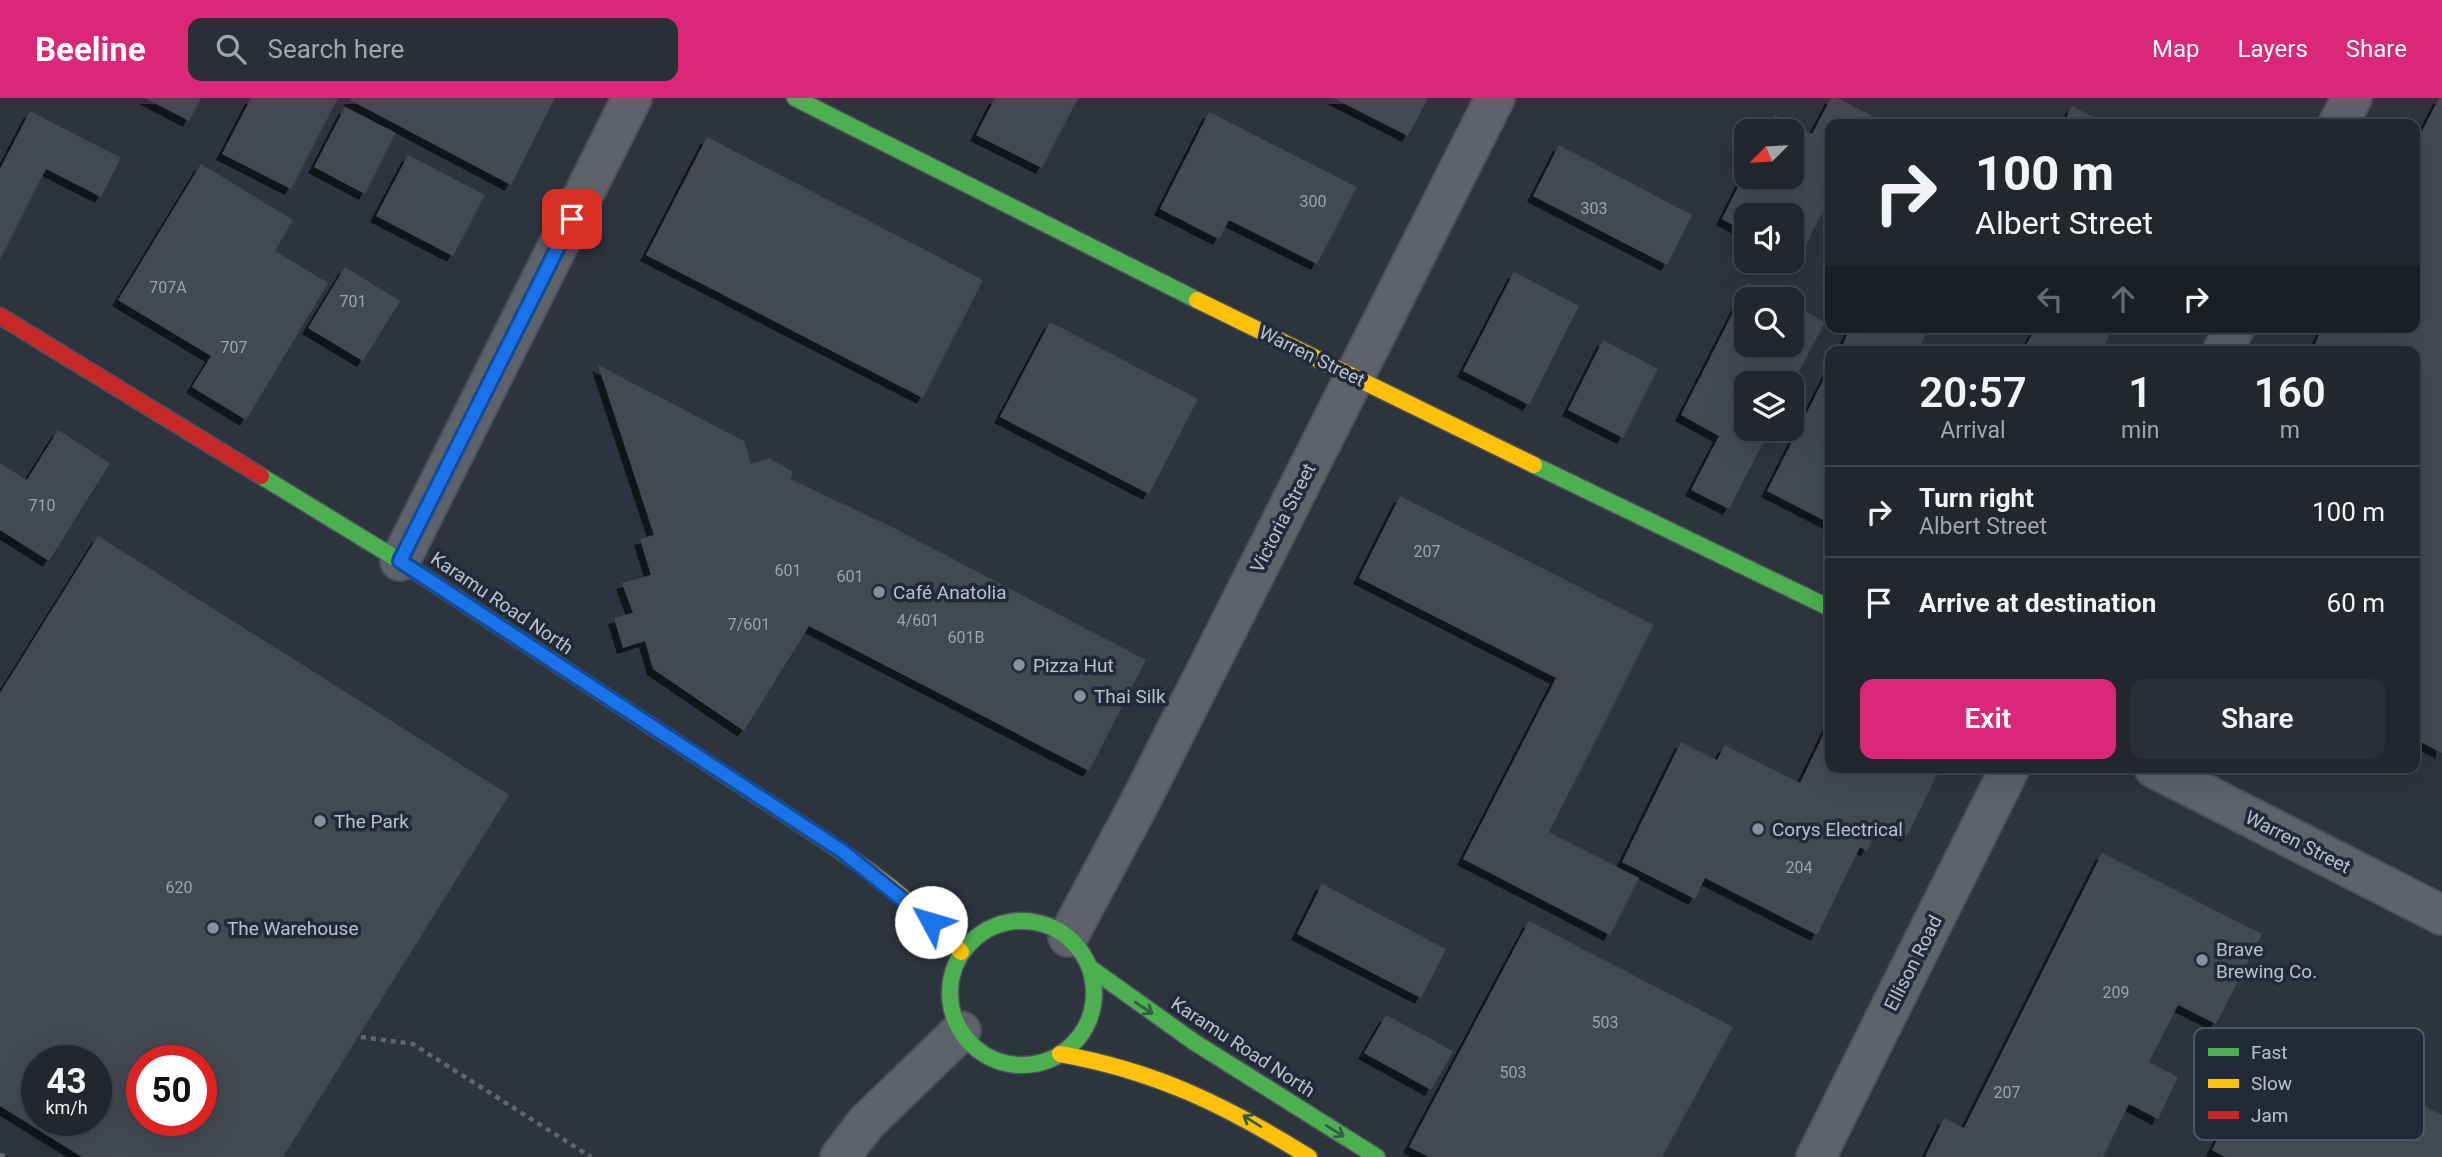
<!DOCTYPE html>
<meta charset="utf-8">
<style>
:root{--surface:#22272e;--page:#2a2f36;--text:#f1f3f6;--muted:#a2a5aa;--line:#3f444a;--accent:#db2777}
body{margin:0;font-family:Roboto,sans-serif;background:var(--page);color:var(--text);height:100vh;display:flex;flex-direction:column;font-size:26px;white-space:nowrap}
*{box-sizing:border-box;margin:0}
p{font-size:23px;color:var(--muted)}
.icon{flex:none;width:38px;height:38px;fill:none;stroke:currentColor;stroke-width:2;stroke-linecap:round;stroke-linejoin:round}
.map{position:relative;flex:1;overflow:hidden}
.details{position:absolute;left:1825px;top:248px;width:595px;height:427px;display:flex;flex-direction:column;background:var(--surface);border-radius:14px;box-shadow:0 7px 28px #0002,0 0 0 2px var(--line)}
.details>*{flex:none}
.guide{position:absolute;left:1825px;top:21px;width:595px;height:214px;border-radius:14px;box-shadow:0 7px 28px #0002,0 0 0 2px var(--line);background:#22272e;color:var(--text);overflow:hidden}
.needle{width:46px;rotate:246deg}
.tools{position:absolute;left:1734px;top:21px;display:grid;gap:14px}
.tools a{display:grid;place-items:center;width:70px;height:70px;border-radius:14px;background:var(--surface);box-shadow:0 7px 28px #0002,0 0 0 2px var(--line);font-size:35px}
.speed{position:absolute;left:21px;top:947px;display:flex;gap:14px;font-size:35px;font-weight:700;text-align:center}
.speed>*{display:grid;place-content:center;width:91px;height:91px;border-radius:50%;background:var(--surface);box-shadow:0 7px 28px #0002,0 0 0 2px var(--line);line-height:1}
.speed small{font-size:18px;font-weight:400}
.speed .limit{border:10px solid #d22;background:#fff;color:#111}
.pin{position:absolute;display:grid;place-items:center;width:60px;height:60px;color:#fff;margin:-30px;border-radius:14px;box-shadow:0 4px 10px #0006}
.me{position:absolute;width:77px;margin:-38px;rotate:309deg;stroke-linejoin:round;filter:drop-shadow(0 0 5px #0008)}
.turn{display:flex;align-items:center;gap:24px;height:147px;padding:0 35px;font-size:32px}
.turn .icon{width:91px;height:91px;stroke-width:2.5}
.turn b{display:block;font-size:49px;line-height:60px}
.lanes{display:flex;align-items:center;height:66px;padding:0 35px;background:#0003;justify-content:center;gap:35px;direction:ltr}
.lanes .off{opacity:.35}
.eta{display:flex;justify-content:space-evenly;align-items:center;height:119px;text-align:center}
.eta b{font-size:42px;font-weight:600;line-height:49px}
.primary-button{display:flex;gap:14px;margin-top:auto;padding:14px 35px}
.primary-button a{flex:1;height:80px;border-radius:14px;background:var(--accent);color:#fff;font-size:28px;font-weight:600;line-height:80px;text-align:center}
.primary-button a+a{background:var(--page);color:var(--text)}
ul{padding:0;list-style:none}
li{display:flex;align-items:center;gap:21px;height:91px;padding:0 35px;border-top:2px solid var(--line)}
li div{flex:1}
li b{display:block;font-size:26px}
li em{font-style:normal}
header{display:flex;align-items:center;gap:42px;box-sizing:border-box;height:98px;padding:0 35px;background:var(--accent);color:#fff}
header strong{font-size:33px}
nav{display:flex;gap:38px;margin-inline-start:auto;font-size:24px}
.search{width:490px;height:63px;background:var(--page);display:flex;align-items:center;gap:18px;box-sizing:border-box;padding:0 24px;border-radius:14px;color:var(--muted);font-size:26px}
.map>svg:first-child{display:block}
.building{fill:#434851;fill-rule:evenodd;filter:url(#shadow)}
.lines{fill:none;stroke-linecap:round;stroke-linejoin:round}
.street-casing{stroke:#4c515a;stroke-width:42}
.fast-casing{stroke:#4c515a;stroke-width:19}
.slow-casing{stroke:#4c515a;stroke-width:19}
.jam-casing{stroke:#4c515a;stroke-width:19}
.path{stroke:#61666c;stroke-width:4.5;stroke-dasharray:5 5;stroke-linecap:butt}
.street{stroke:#5e636b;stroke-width:38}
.fast{stroke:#4caf50;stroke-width:16}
.slow{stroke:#ffc107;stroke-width:16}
.jam{stroke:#c62828;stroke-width:16}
.oneway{stroke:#325f42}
.route-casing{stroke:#114b97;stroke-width:18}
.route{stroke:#1a73e8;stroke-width:12}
.poi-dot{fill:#89909b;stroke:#212a39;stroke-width:2.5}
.labels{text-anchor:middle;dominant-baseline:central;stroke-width:7;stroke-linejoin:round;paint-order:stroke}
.number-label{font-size:16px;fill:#9ca3ae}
.street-label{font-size:19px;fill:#bac1cd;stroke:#212a39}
.poi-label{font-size:19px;fill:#bac1cd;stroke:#212a39;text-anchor:start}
.key{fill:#212a39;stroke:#4f5765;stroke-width:2}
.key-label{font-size:19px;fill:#bac1cd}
</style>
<header>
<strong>Beeline</strong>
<div class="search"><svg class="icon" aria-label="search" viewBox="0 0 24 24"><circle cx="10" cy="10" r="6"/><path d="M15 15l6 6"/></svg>Search here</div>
<nav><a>Map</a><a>Layers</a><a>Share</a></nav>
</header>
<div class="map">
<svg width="2442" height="1059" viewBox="0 0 2442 1059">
<defs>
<filter id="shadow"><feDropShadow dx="-6" dy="6" stdDeviation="0" flood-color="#0009"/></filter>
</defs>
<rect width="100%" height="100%" fill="#2e343d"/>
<path class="building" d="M145,0H201L189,23Z
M251,0H338L291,91L222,56Z
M351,0H555L511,87L350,2Z
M995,0H1078L1042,70L976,37Z
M1333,0H1428L1408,38Z
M1831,0H1837L1888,26H1830V110L1826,107L1799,161L1792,157V117H1746V134L1722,121L1746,73V79H1792V33H1767L1775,17L1812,36Z
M2439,0H2442V655L2415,641V254H2311L2323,229H2415V47Z
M2072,8L2106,26H2063Z
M345,9L396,35L365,96L314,69Z
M30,13L121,60L101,99L46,71L0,161V71Z
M1209,14L1357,89L1317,166L1229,122L1219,141L1160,111Z
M707,39L983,182L923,300L646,157Z
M1559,47L1692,117L1667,167L1533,98Z
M408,57L485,97L453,158L376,118Z
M201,66L293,122L275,153L328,185L246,322L192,289L211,258L118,202Z
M345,169L400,203L363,263L308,230Z
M1514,174L1579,208L1529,307L1463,273Z
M1748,185L1780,201H1746V247H1792V207L1825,224L1793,285H1746V331H1770L1729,411L1691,392L1719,338L1681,317Z
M1050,224L1198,301L1149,396L1000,319Z
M1851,229H1919L1927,234L1917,254H1839Z
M2036,229H2113L2101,254H2030L2024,251Z
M1603,242L1658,271L1623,340L1568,312Z
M598,267L744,343L751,366L769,360L793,374L790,381L890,428L1146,562L1089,673L809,528L744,633L653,571L645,543L623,550L614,520L633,515L622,485L651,477L640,441L654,437Z
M1830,269V422L1829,425L1767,393Z
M58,332L110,365L49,463L0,432V365L27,382Z
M1400,398L1654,527L1549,734L1639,780L1610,837L1463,761L1556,580L1359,480Z
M98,438L509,697L283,1059H82L0,1008V595ZM37,962H96V1022H37ZM142,962H201V1022H142Z
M1830,623V670H1940L1907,738L1880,725L1867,753L1860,749L1817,837L1705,780L1695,801L1622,764L1681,644L1717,662L1725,647L1800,685Z
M2102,755L2262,836L2216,926L2178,907L2149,964L2178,979L2158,1021L2129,1006L2103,1059H1925L1944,1020L1964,1030Z
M1322,786L1446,851L1421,900L1297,836Z
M1529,823L1733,929L1662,1059H1429L1409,1049Z
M1386,917L1453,953L1431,992L1364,955Z
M2272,931L2442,1017V1059H2225L2212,1052Z"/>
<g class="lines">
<defs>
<path id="street" d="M2338,26L2352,0
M2222,254L2235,229
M400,463L632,0
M2154,670L2442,817
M1068,839L1140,704L1495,0
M840,1059L866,1025L961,933
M1816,1059L2010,670"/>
<path id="fast" d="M795,0L1197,202
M1534,367L1830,510
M261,378L400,463L753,695
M950 895a72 72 0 1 1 144 0a72 72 0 1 1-144 0Z
M1089,869L1194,944L1377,1059"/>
<path id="slow" d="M1197,202L1534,367
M753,695C823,741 905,791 961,854
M1060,956C1156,973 1227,1008 1309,1059"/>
<path id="jam" d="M0,218L261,378"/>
</defs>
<use href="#street" class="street-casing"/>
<use href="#fast" class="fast-casing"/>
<use href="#slow" class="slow-casing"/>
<use href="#jam" class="jam-casing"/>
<path class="path" d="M361,939L413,946L591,1059
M0,1057L8,1059"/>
<use href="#street" class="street"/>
<use href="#fast" class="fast"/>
<use href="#slow" class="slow"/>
<use href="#jam" class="jam"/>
</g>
<defs><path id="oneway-shaft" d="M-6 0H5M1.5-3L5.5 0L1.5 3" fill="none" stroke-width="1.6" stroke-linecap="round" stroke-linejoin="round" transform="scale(1.75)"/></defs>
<g class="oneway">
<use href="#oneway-shaft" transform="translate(1144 910) rotate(33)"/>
<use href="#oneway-shaft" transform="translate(1252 1023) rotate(-148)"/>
<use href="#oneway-shaft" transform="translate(1335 1033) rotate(32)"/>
</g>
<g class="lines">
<defs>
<path id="route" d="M572,121L400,463L842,753L931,824"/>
</defs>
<use href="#route" class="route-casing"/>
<use href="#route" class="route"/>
</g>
<g class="poi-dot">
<circle cx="879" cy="494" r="7"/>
<circle cx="1019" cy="567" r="7"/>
<circle cx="1080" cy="598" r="7"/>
<circle cx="320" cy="723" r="7"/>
<circle cx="1758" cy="731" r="7"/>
<circle cx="213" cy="830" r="7"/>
<circle cx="2202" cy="862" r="7"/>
</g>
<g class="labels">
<g class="number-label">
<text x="1313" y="103">300</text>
<text x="1594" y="110">303</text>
<text x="168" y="189">707A</text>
<text x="353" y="203">701</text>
<text x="234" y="249">707</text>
<text x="42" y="407">710</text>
<text x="1427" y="453">207</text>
<text x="788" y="472">601</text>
<text x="850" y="478">601</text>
<text x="918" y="522">4/601</text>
<text x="749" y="526">7/601</text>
<text x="966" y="539">601B</text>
<text x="1799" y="769">204</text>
<text x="179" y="789">620</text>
<text x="2116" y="894">209</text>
<text x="1605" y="924">503</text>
<text x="1513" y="974">503</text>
<text x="2007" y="994">207</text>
</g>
<g class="street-label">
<text transform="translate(1312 258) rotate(26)">Warren Street</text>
<text transform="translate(1283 420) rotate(-63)">Victoria Street</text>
<text transform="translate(502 505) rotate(34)">Karamu Road North</text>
<text transform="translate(2298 744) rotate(27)">Warren Street</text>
<text transform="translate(1913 865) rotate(-63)">Ellison Road</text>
<text transform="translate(1243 949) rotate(33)">Karamu Road North</text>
</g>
<g class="poi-label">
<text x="893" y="494">Café Anatolia</text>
<text x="1033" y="567">Pizza Hut</text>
<text x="1094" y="598">Thai Silk</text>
<text x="334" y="723">The Park</text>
<text x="1772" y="731">Corys Electrical</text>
<text x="227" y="830">The Warehouse</text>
<text x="2216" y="851">Brave<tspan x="2216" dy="22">Brewing Co.</tspan></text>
</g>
</g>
<rect x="2194" y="930" width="230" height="112" rx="10" class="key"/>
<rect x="2208" y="950" width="31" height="8" fill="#4caf50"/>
<rect x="2208" y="981" width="31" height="9" fill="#ffc107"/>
<rect x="2208" y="1013" width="31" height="8" fill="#c62828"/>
<g class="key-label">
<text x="2251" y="961">Fast</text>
<text x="2251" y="992">Slow</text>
<text x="2251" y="1024">Jam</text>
</g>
</svg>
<div class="tools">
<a><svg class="needle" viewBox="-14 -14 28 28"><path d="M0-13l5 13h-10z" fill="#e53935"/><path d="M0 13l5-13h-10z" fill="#a2a5aa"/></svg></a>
<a><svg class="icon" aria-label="sound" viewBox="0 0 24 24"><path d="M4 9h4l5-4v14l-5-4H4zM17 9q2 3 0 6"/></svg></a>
<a><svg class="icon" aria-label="search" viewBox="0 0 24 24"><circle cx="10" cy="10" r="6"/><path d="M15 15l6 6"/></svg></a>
<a><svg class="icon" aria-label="layers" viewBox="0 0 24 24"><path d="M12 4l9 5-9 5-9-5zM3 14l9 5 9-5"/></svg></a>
</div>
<div class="speed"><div>43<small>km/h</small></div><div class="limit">50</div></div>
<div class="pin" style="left:572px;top:121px;background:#d93025"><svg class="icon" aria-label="arrive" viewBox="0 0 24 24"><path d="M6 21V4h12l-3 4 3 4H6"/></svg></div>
<svg class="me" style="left:931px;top:824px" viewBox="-20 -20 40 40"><circle r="19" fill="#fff"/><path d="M0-13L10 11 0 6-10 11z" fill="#1a73e8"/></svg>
<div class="guide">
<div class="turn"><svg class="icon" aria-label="right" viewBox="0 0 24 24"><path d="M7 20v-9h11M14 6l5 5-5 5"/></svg><div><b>100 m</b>Albert Street</div></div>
<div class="lanes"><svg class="icon off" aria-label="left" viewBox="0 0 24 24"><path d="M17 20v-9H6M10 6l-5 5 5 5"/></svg><svg class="icon off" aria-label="ahead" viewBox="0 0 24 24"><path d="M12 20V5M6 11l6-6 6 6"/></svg><svg class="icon" aria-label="right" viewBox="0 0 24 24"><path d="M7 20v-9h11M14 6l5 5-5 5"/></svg></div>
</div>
<section class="details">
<div class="eta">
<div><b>20:57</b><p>Arrival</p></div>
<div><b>1</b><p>min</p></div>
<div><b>160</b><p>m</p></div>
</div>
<ul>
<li><svg class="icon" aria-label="right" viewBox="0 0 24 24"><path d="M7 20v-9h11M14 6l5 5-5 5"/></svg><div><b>Turn right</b><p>Albert Street</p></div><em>100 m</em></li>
<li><svg class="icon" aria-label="arrive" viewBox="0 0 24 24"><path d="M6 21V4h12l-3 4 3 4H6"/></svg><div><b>Arrive at destination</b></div><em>60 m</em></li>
</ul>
<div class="primary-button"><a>Exit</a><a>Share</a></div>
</section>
</div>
